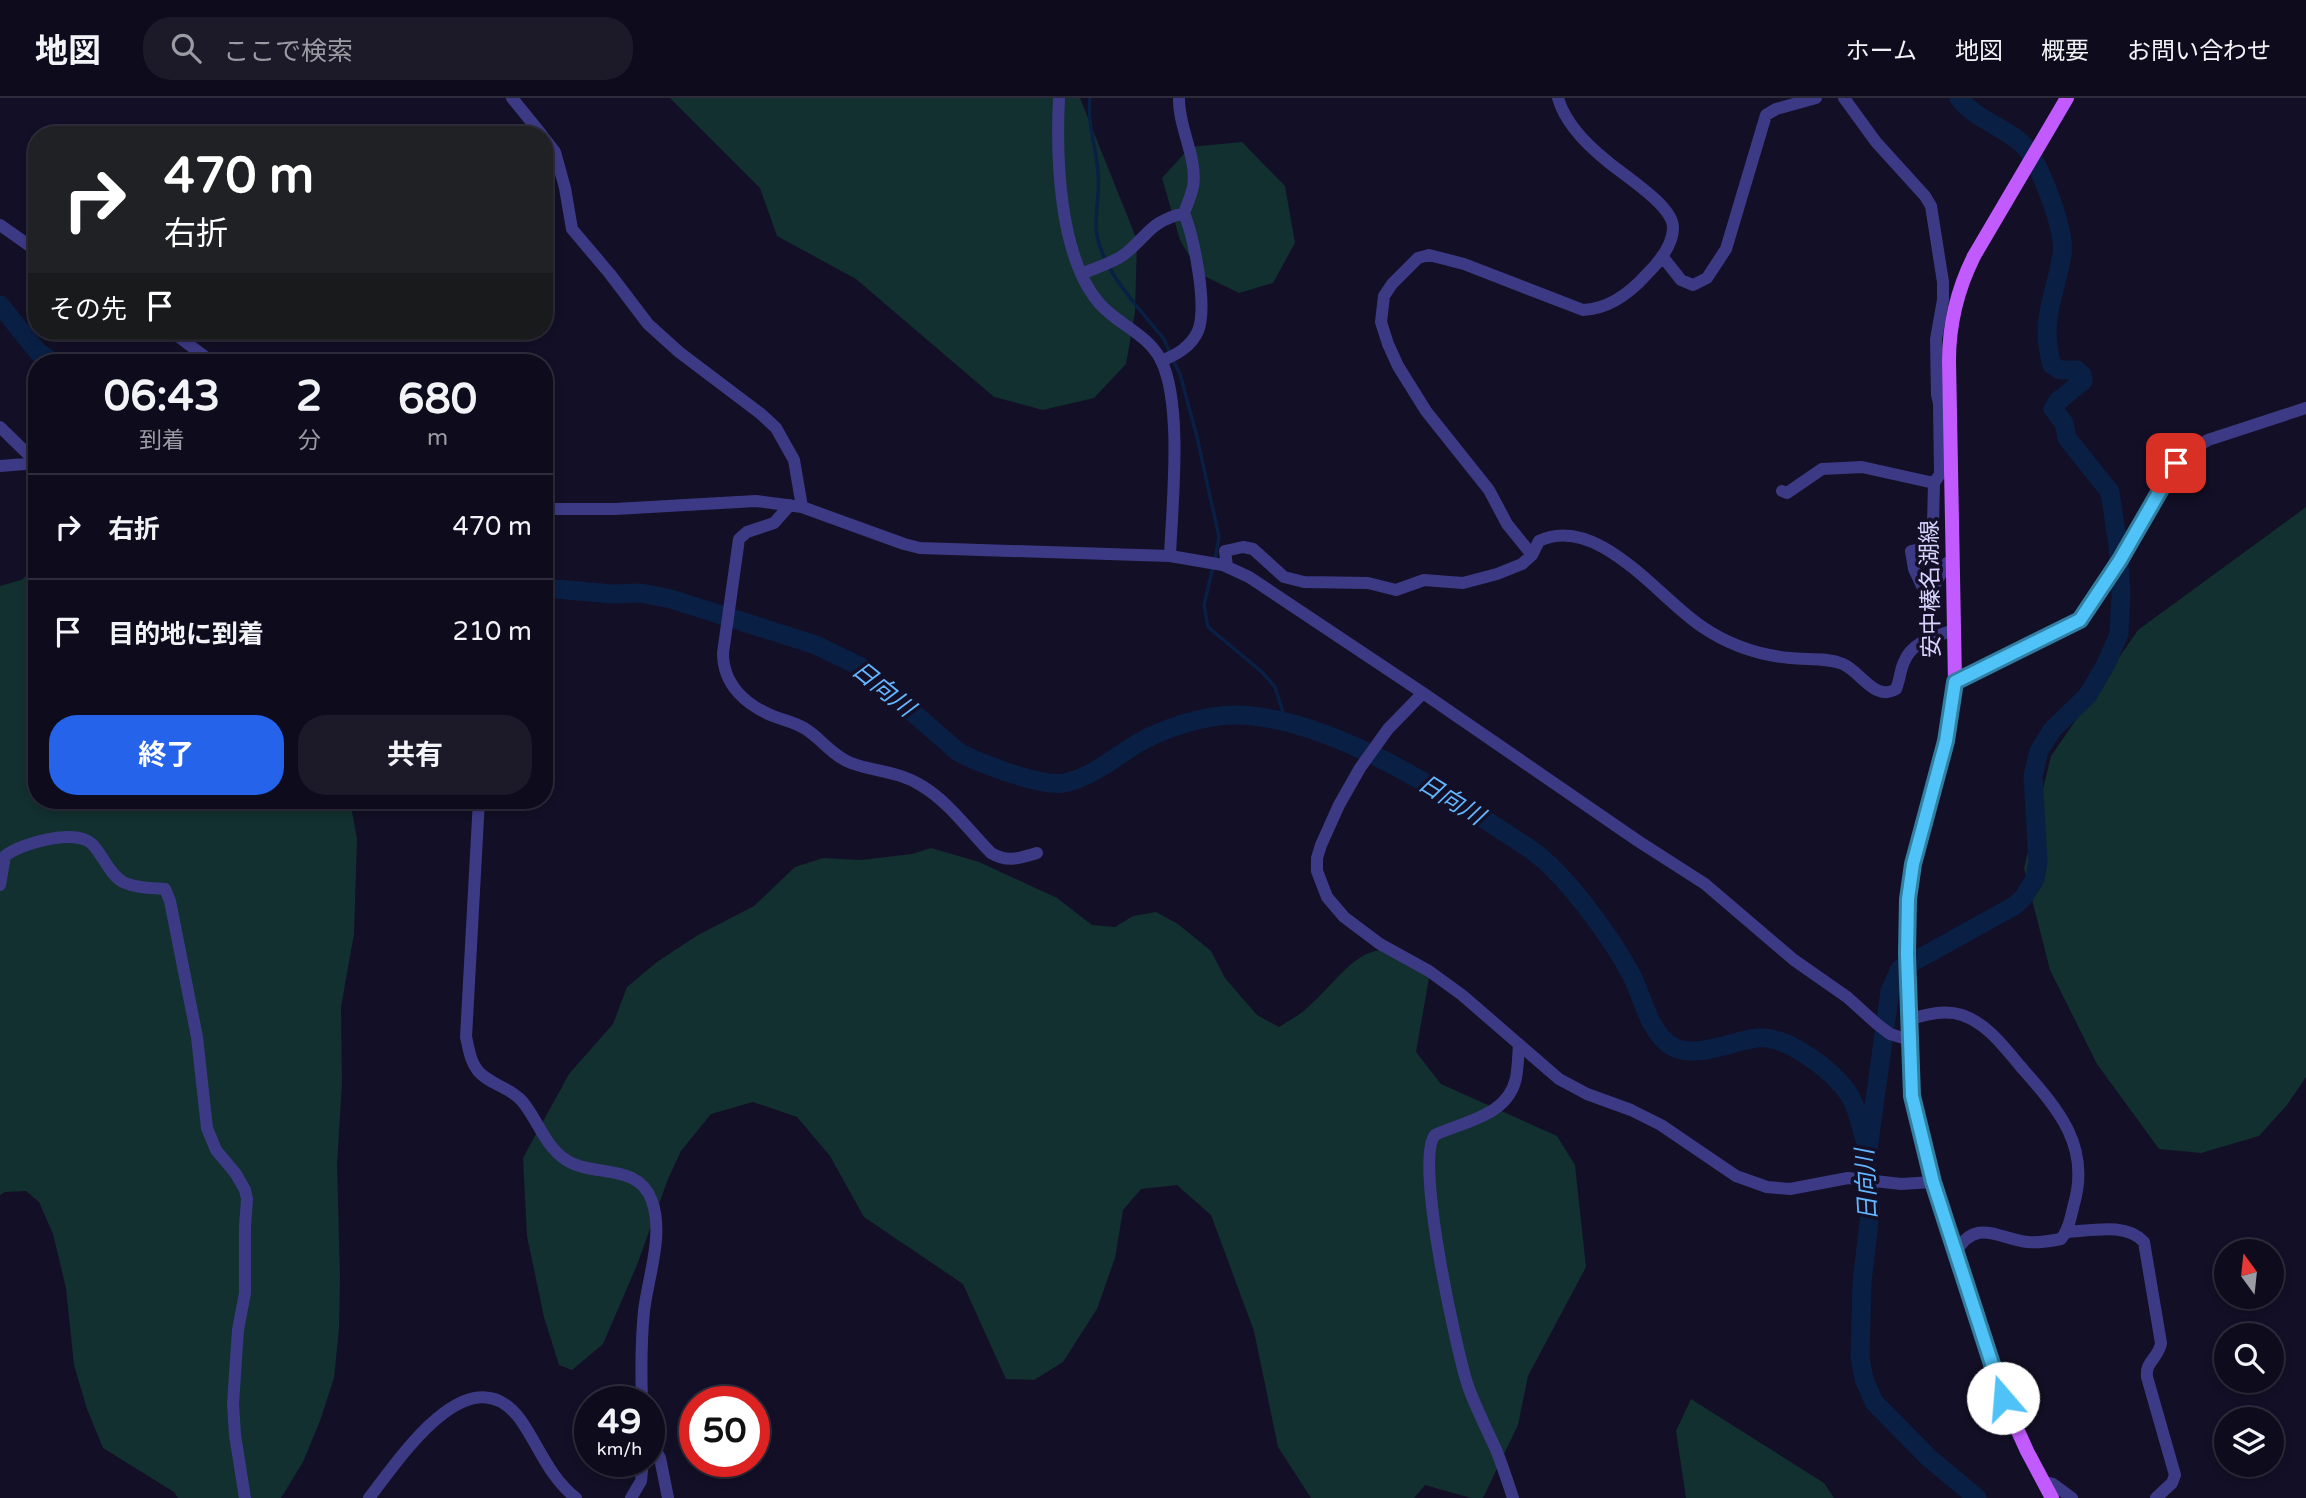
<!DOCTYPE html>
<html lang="ja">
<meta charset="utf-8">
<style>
:root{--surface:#0e0b1c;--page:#1c1929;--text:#f1f3f6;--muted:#9b9ba3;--line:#2e2b3b;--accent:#2563eb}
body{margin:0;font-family:"Varela Round","Noto Sans JP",sans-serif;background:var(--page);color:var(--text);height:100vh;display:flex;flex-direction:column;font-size:26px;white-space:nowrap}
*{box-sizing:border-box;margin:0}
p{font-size:23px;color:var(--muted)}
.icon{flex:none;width:38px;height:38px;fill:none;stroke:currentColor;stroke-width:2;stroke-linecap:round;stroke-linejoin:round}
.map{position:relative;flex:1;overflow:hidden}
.sheet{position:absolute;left:28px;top:256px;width:525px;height:455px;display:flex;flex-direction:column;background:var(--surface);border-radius:28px;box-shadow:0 4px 10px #0003,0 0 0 2px var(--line)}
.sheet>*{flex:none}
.top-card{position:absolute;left:28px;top:28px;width:525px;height:214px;border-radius:28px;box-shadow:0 4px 10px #0003,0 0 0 2px var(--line);background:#202124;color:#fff;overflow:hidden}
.needle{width:46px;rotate:345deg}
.tools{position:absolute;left:2214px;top:1141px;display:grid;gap:14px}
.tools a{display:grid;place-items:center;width:70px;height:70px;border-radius:50%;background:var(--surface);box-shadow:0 4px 10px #0003,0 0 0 2px var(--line);font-size:35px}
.speed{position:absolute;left:574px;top:1288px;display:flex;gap:14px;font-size:35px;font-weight:700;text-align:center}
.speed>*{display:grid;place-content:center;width:91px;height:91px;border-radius:50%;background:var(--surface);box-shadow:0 4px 10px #0003,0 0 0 2px var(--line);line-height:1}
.speed small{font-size:18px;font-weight:400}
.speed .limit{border:10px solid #d22;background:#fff;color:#111}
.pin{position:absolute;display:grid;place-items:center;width:60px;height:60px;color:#fff;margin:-30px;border-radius:14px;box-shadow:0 4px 10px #0006}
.me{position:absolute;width:77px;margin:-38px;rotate:342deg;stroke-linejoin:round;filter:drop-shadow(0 0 5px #0008)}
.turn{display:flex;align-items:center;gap:24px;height:147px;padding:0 21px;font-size:32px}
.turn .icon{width:91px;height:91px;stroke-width:2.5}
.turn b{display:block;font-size:49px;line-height:60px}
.then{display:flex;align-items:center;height:66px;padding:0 21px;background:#0003;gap:14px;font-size:26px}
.eta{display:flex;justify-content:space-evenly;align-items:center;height:119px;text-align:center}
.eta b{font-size:42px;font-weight:700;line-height:49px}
.cta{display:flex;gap:14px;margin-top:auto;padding:14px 21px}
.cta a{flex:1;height:80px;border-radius:28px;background:var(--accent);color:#fff;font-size:28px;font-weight:700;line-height:80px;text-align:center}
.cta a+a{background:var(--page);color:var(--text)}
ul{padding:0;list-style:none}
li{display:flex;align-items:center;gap:21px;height:105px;padding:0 21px;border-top:2px solid var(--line)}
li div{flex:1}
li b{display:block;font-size:26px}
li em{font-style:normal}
header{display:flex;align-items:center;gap:42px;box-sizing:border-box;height:98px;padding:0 35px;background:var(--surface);border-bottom:2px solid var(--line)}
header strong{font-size:33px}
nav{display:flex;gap:38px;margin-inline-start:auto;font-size:24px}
.search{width:490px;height:63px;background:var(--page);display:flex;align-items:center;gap:18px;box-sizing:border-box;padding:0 24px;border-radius:28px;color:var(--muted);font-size:26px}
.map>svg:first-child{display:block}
.green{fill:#12302f}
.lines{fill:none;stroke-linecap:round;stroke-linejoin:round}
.stream{stroke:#0a1f44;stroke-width:3.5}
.river{stroke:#0a1f44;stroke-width:19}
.minor{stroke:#3d3a85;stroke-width:12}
.major{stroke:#c25bff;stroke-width:14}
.route-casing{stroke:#337fa1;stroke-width:18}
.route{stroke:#4fc3f7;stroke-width:12}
.labels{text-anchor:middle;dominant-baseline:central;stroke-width:7;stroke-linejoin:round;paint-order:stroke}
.street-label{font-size:23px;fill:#d9d4ff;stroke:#130f26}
.water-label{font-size:24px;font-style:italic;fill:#62b6ff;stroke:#130f26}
</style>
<header>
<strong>地図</strong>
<div class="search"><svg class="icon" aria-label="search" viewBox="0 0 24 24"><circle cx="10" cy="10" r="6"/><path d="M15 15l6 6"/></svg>ここで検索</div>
<nav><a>ホーム</a><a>地図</a><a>概要</a><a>お問い合わせ</a></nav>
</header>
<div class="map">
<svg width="2306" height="1400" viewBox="0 0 2306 1400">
<rect width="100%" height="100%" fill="#130f26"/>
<path class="green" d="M670,0H1080L1137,142L1135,214L1126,266L1094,300L1043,312L994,299L856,181L777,138L760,90Z
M1242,44L1285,88L1295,145L1273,185L1239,195L1200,176L1180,142L1162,80L1190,49Z
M2306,409V979L2287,1007L2259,1038L2201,1055L2159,1051L2097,966L2050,872L2024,770L2051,658L2138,532Z
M37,469V702H350L357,741L354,836L341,909L342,984L337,1067L340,1177L339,1231L334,1280L320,1323L303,1364L281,1400H178L174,1394L103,1350L87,1311L74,1267L66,1190L53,1136L39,1104L26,1093L5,1094L0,1097V488L21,482Z
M931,750L979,764L1057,800L1092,827L1115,829L1133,818L1156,814L1178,826L1211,853L1225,880L1257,917L1279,929C1288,923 1298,918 1306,911C1350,872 1366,826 1431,869L1416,954L1441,986L1557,1038L1575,1067L1586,1169L1528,1278L1518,1327L1483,1400H1471L1425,1387L1414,1400H1311L1278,1349L1254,1233L1211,1117L1177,1087L1141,1091L1123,1112L1115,1160L1097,1211L1063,1264L1034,1282L1006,1281L963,1186L864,1119L830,1058L797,1019L753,1004L711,1016L681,1053L668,1081L637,1167L603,1246L572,1272L559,1267L544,1219L527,1138L523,1060L569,976L613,926L627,889L657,864L698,837L754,808L795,769L823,760L861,762L912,756Z
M1691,1301L1824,1385L1834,1400H1686L1676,1333Z"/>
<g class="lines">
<path class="stream" d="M1090,0C1087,25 1096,49 1098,74C1100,92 1096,110 1096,128C1097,168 1140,211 1164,241L1170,255
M1173,262L1180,276L1197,339L1219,439L1215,461
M1213,469L1204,507L1208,529L1262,574L1275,589L1286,624"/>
<path class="river" d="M1959,0C1976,23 2011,31 2027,51C2041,71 2066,133 2062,157C2055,199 2039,222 2052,267L2060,272H2077L2082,277L2083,283L2058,303L2053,311L2064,325L2067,340L2110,394L2118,448L2121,496L2119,536L2106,566L2088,597L2052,632L2039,653L2033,678L2038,764L2035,781L2023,800L2014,808L1900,871L1890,893L1866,1066L1871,1107L1862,1184L1860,1260L1864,1281L1874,1304L1929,1360L1977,1400
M0,207L38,254L53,264
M544,490L613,496L641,495L671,501L816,547L861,569L957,653C977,665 1042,689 1064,685C1091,680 1115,659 1138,645C1164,630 1205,617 1235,617C1331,618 1451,699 1530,751C1565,775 1612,840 1632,878C1643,900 1647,926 1665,943C1688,966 1730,943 1757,940C1787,937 1834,973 1850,998C1858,1011 1861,1031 1866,1045"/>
<path class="minor" d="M512,0L542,37
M1059,0C1056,60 1059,158 1099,205C1118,227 1147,235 1161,262C1183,307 1172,407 1170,458
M1844,0L1876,44L1925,98L1931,108L1943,184V202L1936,241L1937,297L1939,305L1950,307
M544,40L555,54L565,90L572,131L610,176L648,226L679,254L761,316L776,330L794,362L802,409
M0,127L37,153
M1662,158L1681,182L1693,187L1707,180L1726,151L1766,17L1776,11L1816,0
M1081,176C1095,170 1114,165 1126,155C1150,135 1150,124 1184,115
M171,233L212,264
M1161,263C1176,257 1191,249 1198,233C1208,208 1194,140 1184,115C1187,107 1191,98 1193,89C1198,60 1178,29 1179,0
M0,329L37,365
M0,368L37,365
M1934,385L1933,426L1920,451L1911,453L1914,471L1922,488H1934L1947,465L1953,463
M1782,393L1787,395L1822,371L1862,369L1934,385L1940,376L1939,305
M790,407L774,425L747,434L739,441L723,555C723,587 746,607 773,618C783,622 794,624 804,630C821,640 831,657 851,665C875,674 899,673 922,688C949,704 969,733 991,755C1008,765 1020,760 1037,755
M544,411H615L756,403L802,409L904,446L920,450L1170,458L1223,467L1249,479L1423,595L1638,743L1705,786L1794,862L1847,899L1877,926L1890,936L1910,942
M1532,457L1507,426L1489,392L1426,313L1398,268L1388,246L1381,224L1384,198L1392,186L1418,160L1429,157L1464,166L1583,212C1609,211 1630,195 1647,176C1658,165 1673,147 1673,130C1674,108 1623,77 1607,63C1587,47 1565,25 1558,0
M1227,468L1225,453L1243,449L1253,451L1284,479L1304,484L1368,485L1396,492L1424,482L1463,485L1497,476L1522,466L1532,457L1539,443C1597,415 1658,499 1701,528C1727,546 1758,557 1790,560C1807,562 1826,559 1843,566C1861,574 1875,604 1896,591C1900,582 1900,572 1904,564C1912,543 1935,539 1954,532
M1955,584L2080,522L2120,462L2170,374L2185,356L2208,342L2306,310
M1423,595L1388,631L1360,670L1339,707L1321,747L1317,760V773L1327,799L1344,819L1380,846L1429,873L1462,897L1559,981L1587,996L1631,1012L1661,1027L1736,1078L1767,1089L1790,1091L1848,1080L1901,1086L1933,1084
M479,702L466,939C469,951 470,963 478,973C490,987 510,989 522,1003C538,1022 544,1047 566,1062C594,1080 638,1064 652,1103C664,1137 648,1179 644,1213C641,1243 641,1274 642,1304
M0,787L5,758C21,745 76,730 92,746C103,757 109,776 123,784C135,790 152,790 165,791L170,803L197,939L207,1030L216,1052L236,1076L245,1092L247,1101L245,1129V1195L238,1232L233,1306L235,1337L245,1400
M1909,921C1927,917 1944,911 1962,917C1988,926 2004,949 2021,969C2057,1010 2091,1047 2074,1106C2071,1118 2069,1131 2061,1141C2051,1143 2039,1145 2028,1144C1999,1141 1976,1119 1956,1154
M2066,1134C2090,1133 2126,1124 2144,1144L2161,1245C2159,1260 2145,1263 2147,1279L2175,1377L2172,1385L2156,1400
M649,1340L660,1360L668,1400
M2043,1384L2053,1386L2072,1400
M369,1400C398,1363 469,1253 520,1321C539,1348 549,1379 576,1400
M631,1400L641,1383L643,1363
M1513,1400C1508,1385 1503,1369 1497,1354C1487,1331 1475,1309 1467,1285C1456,1249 1414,1061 1435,1037C1465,1023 1508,1018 1516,980C1518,970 1518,958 1519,947"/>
<path class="major" d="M2052,1400L2027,1353L2003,1300L1933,1084L1912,998L1907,856L1908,801L1913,766L1946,643L1955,584L1949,263C1949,225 1957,192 1974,158L2067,0"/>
</g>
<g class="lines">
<defs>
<path id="route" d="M2003,1300L1933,1084L1912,998L1907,856L1908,801L1913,766L1946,643L1955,584L2080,522L2120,462L2176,365"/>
</defs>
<use href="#route" class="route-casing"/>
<use href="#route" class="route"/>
</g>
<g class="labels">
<g class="street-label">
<text transform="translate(1931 491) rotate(-91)">安中榛名湖線</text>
</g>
<g class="water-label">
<text transform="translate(883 591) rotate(39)">日向川</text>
<text transform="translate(1451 702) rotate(32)">日向川</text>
<text transform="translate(1867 1087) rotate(-93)">日向川</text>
</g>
</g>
</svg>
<div class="tools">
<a><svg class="needle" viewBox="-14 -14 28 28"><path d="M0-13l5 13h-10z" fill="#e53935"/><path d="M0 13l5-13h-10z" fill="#9b9ba3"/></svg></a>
<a><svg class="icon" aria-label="search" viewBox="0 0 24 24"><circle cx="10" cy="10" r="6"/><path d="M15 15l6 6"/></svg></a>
<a><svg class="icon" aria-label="layers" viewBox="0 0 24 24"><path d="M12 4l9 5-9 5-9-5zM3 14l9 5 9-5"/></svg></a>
</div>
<div class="speed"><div>49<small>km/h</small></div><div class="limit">50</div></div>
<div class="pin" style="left:2176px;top:365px;background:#d93025"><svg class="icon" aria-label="arrive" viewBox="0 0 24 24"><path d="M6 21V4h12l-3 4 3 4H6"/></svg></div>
<svg class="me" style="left:2003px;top:1300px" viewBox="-20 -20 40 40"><circle r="19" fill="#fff"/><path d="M0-13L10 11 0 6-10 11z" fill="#4fc3f7"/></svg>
<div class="top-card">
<div class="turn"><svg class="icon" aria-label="right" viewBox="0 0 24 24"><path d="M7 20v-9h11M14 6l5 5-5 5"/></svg><div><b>470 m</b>右折</div></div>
<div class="then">その先<svg class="icon" aria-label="arrive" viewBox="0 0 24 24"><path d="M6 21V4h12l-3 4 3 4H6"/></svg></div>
</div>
<section class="sheet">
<div class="eta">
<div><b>06:43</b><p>到着</p></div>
<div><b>2</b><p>分</p></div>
<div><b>680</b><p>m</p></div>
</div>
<ul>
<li><svg class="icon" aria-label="right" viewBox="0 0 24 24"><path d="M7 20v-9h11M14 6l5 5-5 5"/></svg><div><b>右折</b></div><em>470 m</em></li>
<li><svg class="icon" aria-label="arrive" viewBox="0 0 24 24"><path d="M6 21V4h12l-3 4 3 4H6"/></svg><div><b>目的地に到着</b></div><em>210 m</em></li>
</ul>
<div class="cta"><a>終了</a><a>共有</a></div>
</section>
</div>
